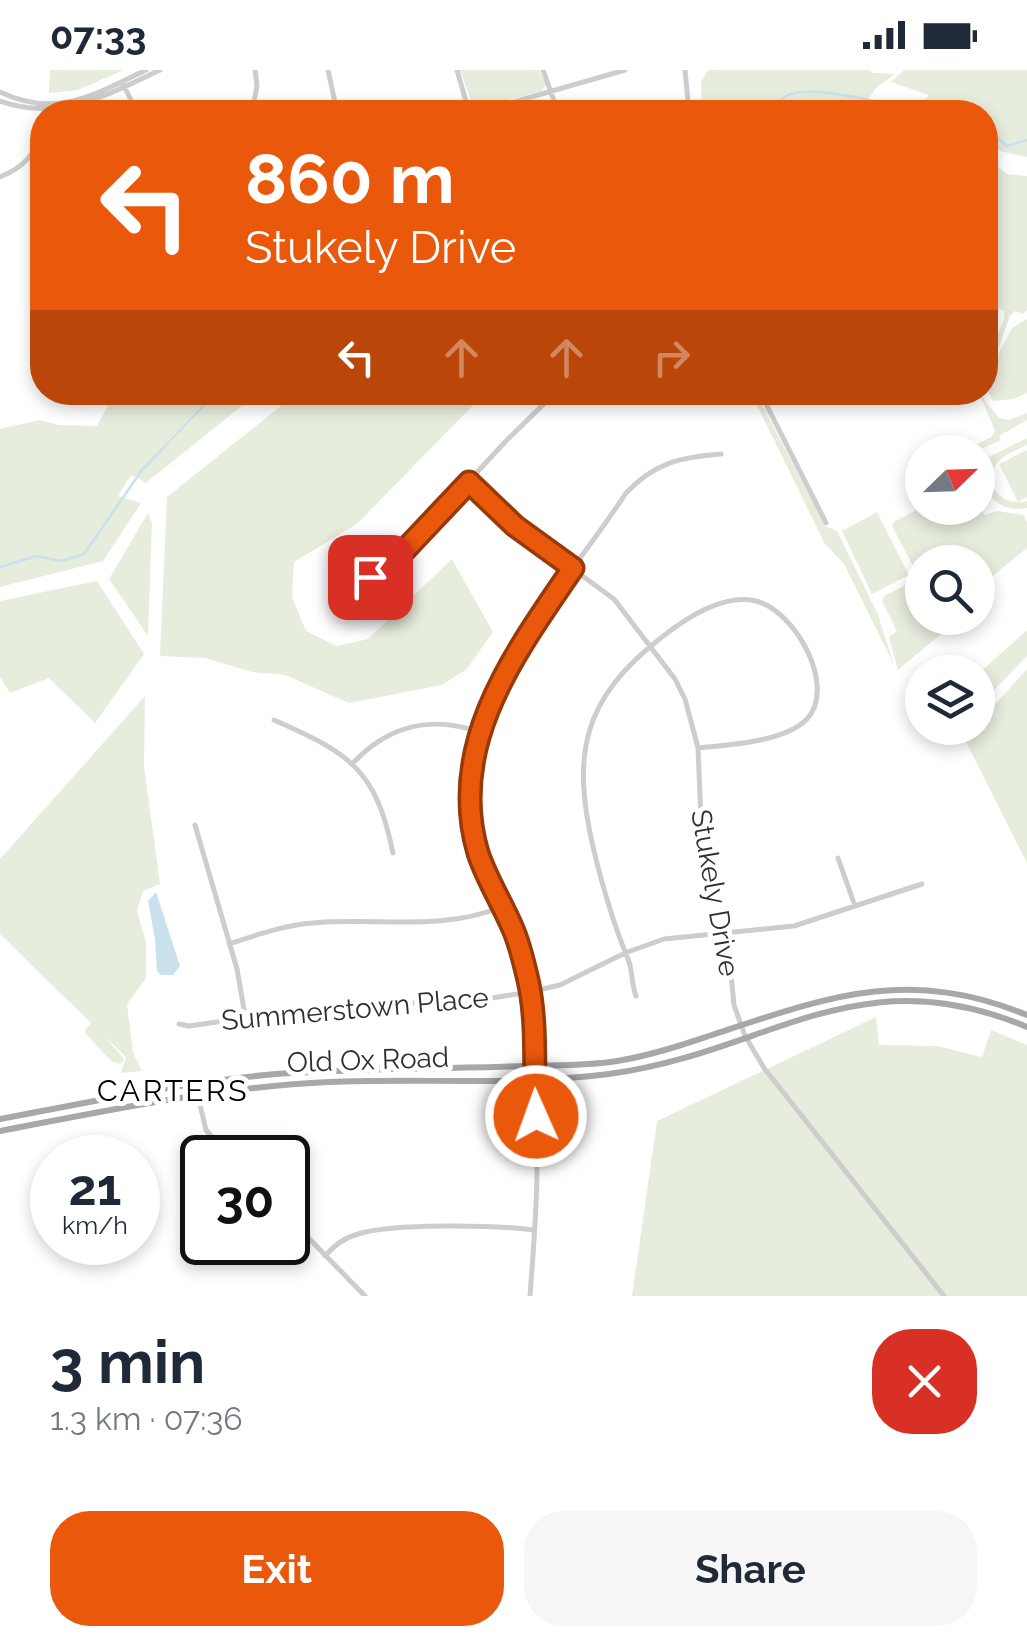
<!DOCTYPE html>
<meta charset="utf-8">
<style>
:root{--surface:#fff;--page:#f6f6f7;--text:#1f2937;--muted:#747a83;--accent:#ea580c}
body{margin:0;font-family:Raleway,sans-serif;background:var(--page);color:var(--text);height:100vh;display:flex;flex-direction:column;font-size:38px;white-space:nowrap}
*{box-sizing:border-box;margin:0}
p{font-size:32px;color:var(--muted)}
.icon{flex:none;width:55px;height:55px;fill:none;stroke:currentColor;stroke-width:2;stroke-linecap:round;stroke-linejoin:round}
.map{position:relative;height:1226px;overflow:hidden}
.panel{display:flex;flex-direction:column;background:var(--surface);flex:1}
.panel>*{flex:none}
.banner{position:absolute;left:30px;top:30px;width:968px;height:305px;border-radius:40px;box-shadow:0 5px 15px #0003;background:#ea580c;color:#fff;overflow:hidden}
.needle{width:65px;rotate:67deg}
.buttons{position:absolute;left:905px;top:365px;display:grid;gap:20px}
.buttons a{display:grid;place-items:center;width:90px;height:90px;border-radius:50%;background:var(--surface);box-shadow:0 5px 15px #0003;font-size:50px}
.speed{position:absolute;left:30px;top:1065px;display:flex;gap:20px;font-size:50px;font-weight:700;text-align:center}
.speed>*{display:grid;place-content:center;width:130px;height:130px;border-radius:50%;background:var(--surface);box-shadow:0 5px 15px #0003;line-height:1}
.speed small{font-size:25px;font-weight:400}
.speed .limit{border:5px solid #111;border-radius:15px;background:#fff;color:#111}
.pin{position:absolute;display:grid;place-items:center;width:85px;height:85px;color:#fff;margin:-42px;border-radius:20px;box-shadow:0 5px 15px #0006}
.me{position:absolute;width:110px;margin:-55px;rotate:358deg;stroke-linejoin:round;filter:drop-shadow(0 0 8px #0008)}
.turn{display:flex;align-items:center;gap:35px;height:210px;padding:0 50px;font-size:45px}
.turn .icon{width:130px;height:130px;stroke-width:2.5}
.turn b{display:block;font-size:70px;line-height:85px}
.lanes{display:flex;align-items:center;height:95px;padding:0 50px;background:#0003;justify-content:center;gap:50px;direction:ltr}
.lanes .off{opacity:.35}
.round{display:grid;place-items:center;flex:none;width:105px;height:105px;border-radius:40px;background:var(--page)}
.overview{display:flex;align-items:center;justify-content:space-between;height:170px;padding:0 50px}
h1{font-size:60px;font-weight:700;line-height:75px}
.action{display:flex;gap:20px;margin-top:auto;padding:20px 50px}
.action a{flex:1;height:115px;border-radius:40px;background:var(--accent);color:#fff;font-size:40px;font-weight:700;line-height:115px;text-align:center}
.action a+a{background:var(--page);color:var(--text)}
.status{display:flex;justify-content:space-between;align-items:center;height:70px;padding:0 50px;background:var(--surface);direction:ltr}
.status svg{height:28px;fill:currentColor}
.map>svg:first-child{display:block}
.green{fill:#e7eddd}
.water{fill:#cae1ed}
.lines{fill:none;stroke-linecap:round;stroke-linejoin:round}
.stream{stroke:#cae1ed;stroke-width:2.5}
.minor{stroke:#cdcdcd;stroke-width:5}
.major{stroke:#a8a8a8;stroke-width:6}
.route-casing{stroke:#983908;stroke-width:25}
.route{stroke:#ea580c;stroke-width:18}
.labels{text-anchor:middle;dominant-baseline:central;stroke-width:10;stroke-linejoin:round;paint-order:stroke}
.street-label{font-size:28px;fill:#303030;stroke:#fff}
.neighbourhood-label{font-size:30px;letter-spacing:2.5px;fill:#000;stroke:#fff}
</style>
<div class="status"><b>07:33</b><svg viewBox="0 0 49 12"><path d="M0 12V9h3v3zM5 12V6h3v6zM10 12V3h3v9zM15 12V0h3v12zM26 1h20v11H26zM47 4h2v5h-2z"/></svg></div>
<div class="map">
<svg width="1027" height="1226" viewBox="0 0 1027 1226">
<rect width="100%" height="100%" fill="#fff"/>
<path class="green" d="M50,0H124L78,20L49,23Z
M460,0H539L546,14L542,21L474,39Z
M708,0H869L873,3L895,4L876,18L865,34L832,40L801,38L795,42H702L701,11Z
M904,0H1027V87L985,78V42H914L929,25L891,12Z
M986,87L1007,104L1027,106V240L1023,244L1015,241L1010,246L992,296L1012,258L1027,249V323L1014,329L994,331C974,306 993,279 1004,249V241L985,232V103L994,98Z
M115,322L258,323L146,413L131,405L118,426L141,433L103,491L0,517V359L40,350L59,355L97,356Z
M297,323H485L357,454L294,492L292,527L306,561L337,576L368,569L452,489L493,562L467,599L442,615L349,633L285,605L252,602L205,588L160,586L167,427Z
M751,323H756L825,456L837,461L878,545L894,595L844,494L825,474Z
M979,323H984L983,328L999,348L1009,350L1027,343V350L999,366L1001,370L975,382L972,377L991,367L995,361Z
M1027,368V375C1017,380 1005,384 998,392C979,414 1004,438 1027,431V438C1000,444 980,424 987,397L983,390Z
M1027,380V427L1018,432L999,394Z
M978,435L985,445L997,441L1024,445L1027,453V478L995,504L978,530V492H922V548H960L898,600L889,567L897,561L882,531L884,526L919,508L892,456L894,452L922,437L978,438Z
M877,442L909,505L872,524L842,461Z
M148,443L152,453L148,566L109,509Z
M97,511L144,584L95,653L49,608L10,623L0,607V531Z
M1027,560V586L978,637V604Z
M1027,599V793L964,668L973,658H978V653Z
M145,626L144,696L160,814L143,821L137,841L146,872V908L127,934L133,983L142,1001L121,1003L126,987L104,966L124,989L120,994L111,991L86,964L85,960L91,953L0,864V789Z
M876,947L879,975L937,976L982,987L991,960L1027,975V1226H632L657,1051Z"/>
<path class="water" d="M156,822L180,896L173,905H161L157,901L155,869L148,831Z"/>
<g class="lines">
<path class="stream" d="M776,42C777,37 778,32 783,28C804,10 893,36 920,42
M985,56L1007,76L1027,70
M0,497L37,486L61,491L84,484L142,400L217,322"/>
<path class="minor" d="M328,0L337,42
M457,0L469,42
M543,0L558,42
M685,0L689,42
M123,14L137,42
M0,22C57,49 94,25 146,0
M0,31C60,52 107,25 160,0
M252,42L257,16L255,0
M479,42L625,0
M0,107C23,98 36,84 42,60
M42,262L33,284L42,294
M105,322V323
M760,322L826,453
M469,413L533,470L614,529L675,609L685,629L698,678L701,749L726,853L734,935L745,966L764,998L944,1226
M348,523L402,483L506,371L556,322
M274,650C349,683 376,699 393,783
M353,693C388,656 431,645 479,662
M195,755L237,899L245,945
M838,788L855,836
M229,874C257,865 284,855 313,853C377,847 440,862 501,837
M636,926C631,914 633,901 628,889C613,853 603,818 594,781C571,685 582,629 662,567C686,548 720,526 751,530C793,535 838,616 807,649C785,672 728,675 698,678
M179,954L189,956L308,939L485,929L530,922L560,915L625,883L664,869L794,856L922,814
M195,1014L206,1060L230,1088
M288,1147L365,1226
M325,1186C335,1175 344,1168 358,1164C393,1153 495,1155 533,1160
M530,1226C533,1184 537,1140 537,1097C537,1067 532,1036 533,1006C534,979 535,951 530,923C514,824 445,771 479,662C507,572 576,500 626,423C654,393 681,387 721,384"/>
<path class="major" d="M0,1049C92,1032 183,1012 276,1004C359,998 443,999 526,996C556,995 587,996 617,991C649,986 681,975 712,965C827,927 907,896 1027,945
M0,1061C109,1040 218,1017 329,1012C422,1008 517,1016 609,1004C768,983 856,885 1027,957"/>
</g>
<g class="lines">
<defs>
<path id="route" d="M370,507L402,483L469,412L515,456L573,498C515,583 446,675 478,783C487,810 502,833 513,859C520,875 524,893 528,910C538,954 533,1001 536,1046"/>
</defs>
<use href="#route" class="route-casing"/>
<use href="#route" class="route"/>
</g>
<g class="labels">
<g class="street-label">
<text transform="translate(715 823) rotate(80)">Stukely Drive</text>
<text transform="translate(355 939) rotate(-5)">Summerstown Place</text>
<text transform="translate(368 990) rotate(-2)">Old Ox Road</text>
</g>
<g class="neighbourhood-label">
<text x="173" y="1020">CARTERS</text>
</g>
</g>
</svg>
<div class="buttons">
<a><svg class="needle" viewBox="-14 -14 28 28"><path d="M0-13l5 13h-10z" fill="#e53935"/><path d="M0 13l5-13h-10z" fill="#747a83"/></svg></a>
<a><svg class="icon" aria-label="search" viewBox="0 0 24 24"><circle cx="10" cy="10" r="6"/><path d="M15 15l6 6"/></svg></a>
<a><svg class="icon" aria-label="layers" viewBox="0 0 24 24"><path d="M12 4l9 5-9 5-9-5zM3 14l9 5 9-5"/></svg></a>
</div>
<div class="speed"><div>21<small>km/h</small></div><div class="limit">30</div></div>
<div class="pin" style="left:370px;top:507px;background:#d93025"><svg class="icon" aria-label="arrive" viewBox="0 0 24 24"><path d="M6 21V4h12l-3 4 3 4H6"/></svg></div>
<svg class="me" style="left:536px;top:1046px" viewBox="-20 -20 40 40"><circle r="17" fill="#ea580c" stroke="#fff" stroke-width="3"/><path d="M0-11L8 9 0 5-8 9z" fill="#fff"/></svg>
<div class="banner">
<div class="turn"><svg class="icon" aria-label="left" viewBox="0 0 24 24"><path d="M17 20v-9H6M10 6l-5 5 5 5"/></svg><div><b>860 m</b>Stukely Drive</div></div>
<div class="lanes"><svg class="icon" aria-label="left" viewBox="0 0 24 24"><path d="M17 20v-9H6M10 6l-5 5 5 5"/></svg><svg class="icon off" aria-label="ahead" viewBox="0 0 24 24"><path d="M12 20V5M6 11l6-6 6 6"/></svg><svg class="icon off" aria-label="ahead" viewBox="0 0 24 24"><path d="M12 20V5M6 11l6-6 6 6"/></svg><svg class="icon off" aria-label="right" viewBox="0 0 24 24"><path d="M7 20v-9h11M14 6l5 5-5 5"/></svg></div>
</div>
</div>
<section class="panel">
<div class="overview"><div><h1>3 min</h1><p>1.3 km · 07:36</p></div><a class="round" style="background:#d93025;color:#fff"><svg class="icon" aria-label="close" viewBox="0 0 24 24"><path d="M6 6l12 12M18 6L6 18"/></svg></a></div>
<div class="action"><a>Exit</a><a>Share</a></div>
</section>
